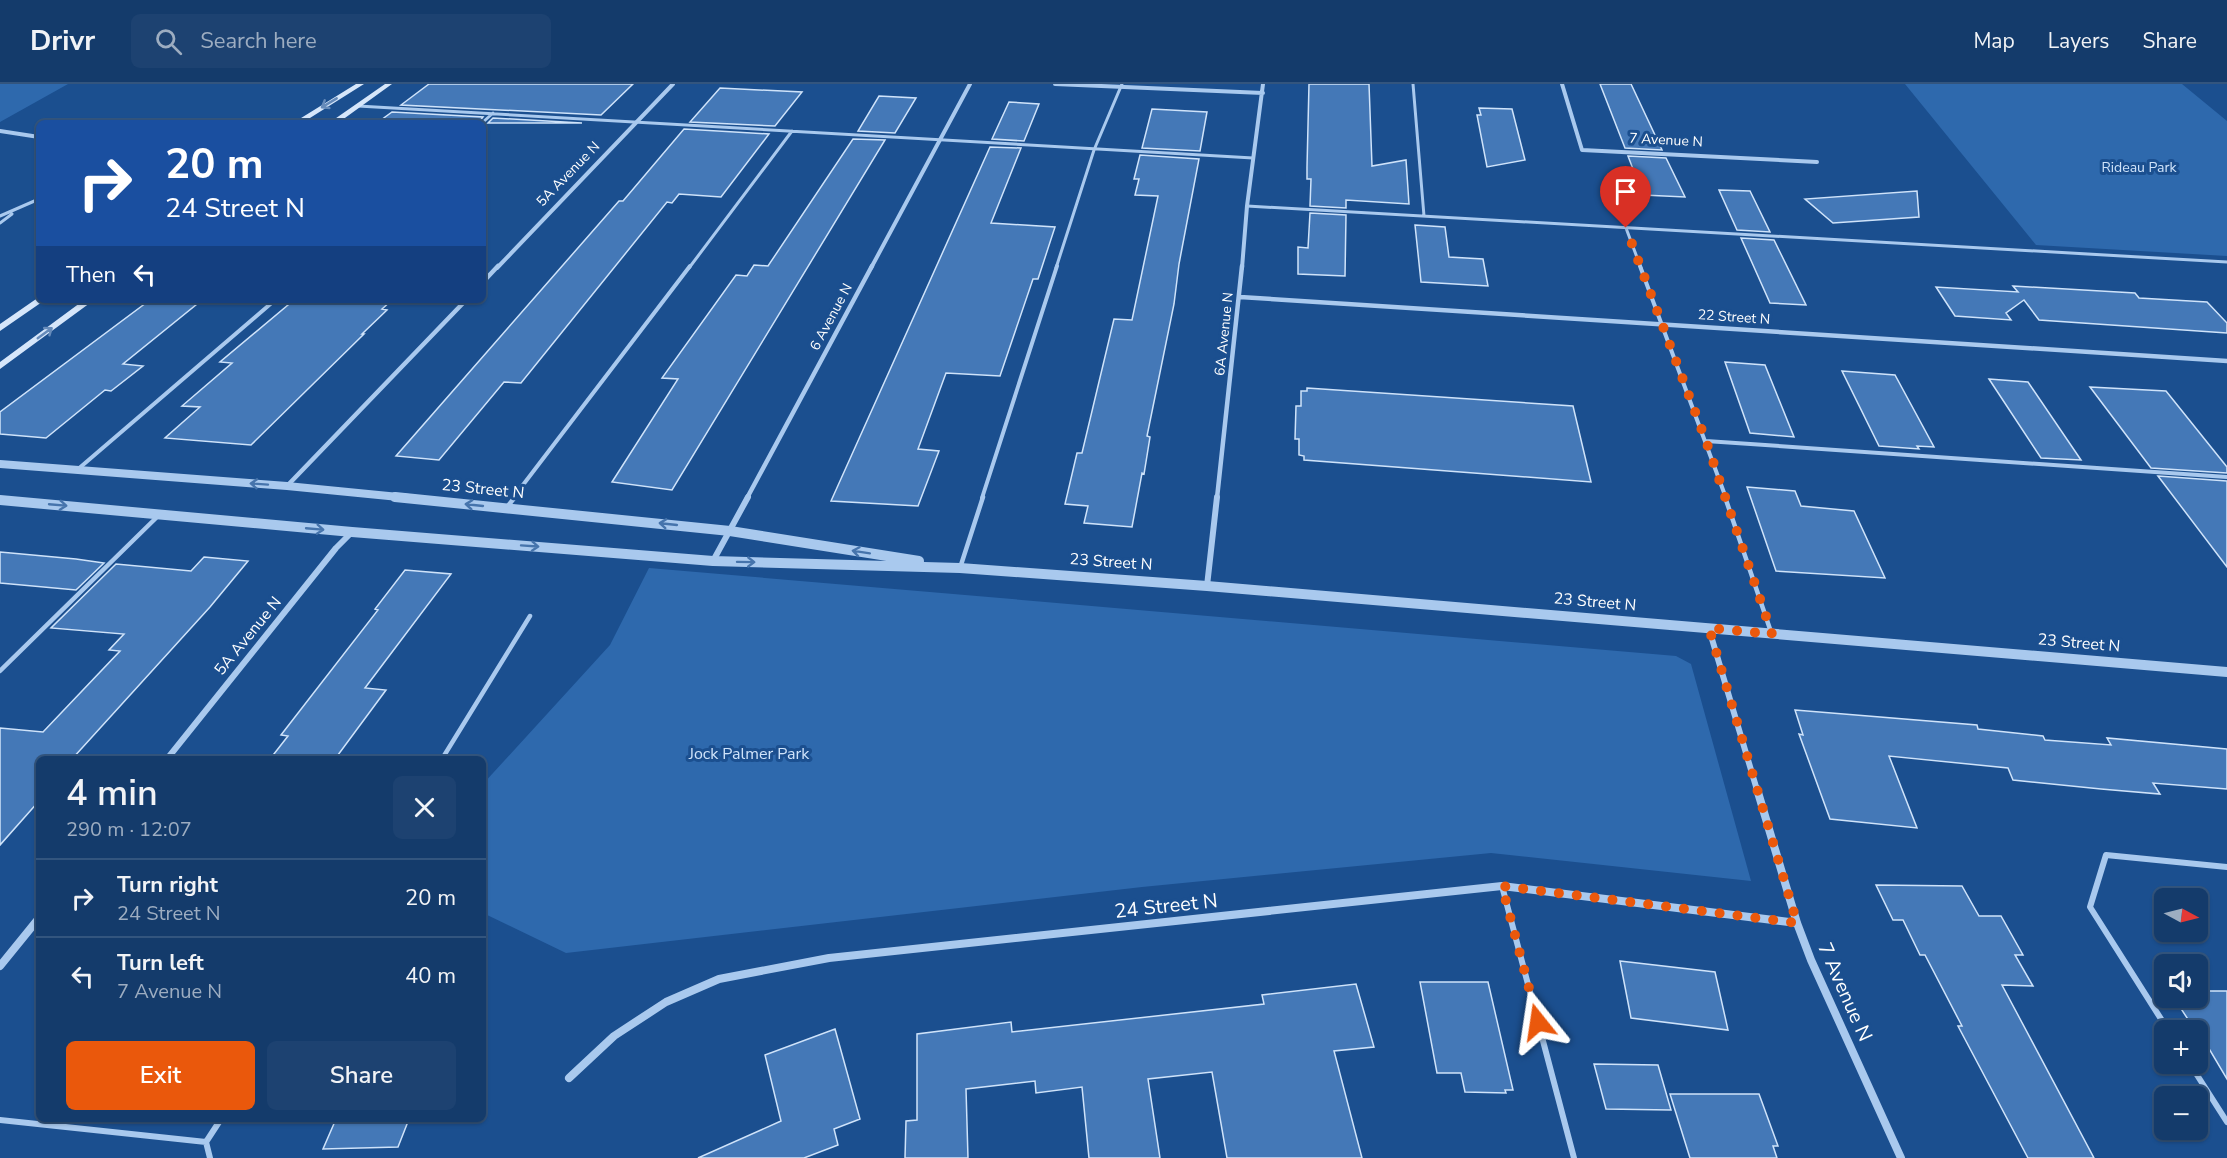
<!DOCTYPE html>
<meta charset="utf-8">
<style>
:root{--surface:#143b6b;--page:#1d4271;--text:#f1f3f6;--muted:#9dadc1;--line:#33557e;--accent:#ea580c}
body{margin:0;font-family:"Nunito Sans",sans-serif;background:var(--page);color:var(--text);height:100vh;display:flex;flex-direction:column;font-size:22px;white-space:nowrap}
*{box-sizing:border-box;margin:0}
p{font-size:20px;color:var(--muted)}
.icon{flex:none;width:33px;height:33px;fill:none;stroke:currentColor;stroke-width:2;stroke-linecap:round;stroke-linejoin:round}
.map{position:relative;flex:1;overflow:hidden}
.panel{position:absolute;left:36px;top:672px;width:450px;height:366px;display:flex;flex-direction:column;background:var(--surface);border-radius:9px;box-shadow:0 2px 4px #0004,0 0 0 2px var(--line)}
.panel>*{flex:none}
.hud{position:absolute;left:36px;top:36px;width:450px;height:183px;border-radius:9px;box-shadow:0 2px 4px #0004,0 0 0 2px var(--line);background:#1a4fa0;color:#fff;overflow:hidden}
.needle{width:39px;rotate:97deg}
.controls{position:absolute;left:2154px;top:804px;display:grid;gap:12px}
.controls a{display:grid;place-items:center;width:54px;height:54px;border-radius:9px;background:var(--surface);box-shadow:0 2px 4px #0004,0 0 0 2px var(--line);font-size:30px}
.pin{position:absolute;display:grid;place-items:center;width:51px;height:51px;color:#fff;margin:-62px -26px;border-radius:50% 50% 50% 0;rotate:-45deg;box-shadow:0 0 6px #0007}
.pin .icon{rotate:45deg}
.me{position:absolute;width:66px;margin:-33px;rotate:345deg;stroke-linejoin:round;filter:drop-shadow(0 0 4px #0008)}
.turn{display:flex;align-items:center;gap:21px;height:126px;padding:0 30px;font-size:27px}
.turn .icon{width:78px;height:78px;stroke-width:2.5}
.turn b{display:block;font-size:42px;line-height:51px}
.then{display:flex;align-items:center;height:57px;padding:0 30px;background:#0003;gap:12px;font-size:22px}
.round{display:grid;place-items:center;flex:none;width:63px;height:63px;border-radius:9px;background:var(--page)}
.head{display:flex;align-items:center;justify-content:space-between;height:102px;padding:0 30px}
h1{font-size:36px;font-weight:600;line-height:45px}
.cta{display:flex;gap:12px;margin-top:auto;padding:12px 30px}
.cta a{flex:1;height:69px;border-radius:9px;background:var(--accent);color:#fff;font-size:24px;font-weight:600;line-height:69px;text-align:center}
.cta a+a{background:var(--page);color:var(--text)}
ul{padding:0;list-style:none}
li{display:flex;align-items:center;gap:18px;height:78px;padding:0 30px;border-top:2px solid var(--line)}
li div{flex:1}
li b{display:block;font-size:22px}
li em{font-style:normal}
header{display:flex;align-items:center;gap:36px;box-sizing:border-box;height:84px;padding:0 30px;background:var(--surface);border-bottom:2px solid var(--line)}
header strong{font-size:28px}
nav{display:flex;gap:33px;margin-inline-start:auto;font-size:21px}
.search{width:420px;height:54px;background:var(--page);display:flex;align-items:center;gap:15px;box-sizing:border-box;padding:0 21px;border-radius:9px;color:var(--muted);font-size:22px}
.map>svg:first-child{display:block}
.green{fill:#2e69ad}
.building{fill:#4478b7;stroke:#cfe3fa;stroke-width:1.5}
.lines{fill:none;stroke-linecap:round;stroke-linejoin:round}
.service-far3{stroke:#a9c9ee;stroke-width:3}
.service-far2{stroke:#a9c9ee;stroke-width:4}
.service-far1{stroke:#a9c9ee;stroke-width:4.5}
.service{stroke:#a9c9ee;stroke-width:6}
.minor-far3{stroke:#a9c9ee;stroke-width:4}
.minor-far2{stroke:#a9c9ee;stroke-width:4.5}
.minor-far1{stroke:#a9c9ee;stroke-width:6}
.minor{stroke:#a9c9ee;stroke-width:8}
.tertiary-far1{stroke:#a9c9ee;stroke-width:8}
.tertiary{stroke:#a9c9ee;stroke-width:10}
.secondary{fill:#d6e6fa;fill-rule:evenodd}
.oneway{stroke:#668bba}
.oneway2{stroke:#4674ac}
.route{stroke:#ea580c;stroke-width:10;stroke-dasharray:0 18}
.labels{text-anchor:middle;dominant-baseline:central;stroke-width:6;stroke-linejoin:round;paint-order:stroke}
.far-street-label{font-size:14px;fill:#fff;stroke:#1b4f8f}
.far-park-label{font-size:14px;fill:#cfe3fa;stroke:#1b4f8f}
.street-label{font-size:16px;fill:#fff;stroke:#1b4f8f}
.park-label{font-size:16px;fill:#cfe3fa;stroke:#1b4f8f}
.near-street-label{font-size:20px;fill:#fff;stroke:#1b4f8f}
</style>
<header>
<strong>Drivr</strong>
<div class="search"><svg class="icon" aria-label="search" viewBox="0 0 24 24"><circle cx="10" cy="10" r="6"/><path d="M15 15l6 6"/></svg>Search here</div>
<nav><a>Map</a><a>Layers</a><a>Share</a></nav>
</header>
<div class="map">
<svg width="2227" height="1074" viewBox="0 0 2227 1074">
<rect width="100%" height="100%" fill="#1b4f8f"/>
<path class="green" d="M0,0H68L0,38Z
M1905,0H2182L2227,37V172L2036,161Z
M649,484L1676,572L1691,580L1751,797L1491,769L1142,803L566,869L483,829V700L610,561Z"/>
<path class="building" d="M429,0H633L601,31L401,21Z
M1309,0H1369L1372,82L1406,76L1409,120L1346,116V124L1310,122L1311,95H1307V83Z
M1600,0H1631L1662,66L1625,64Z
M720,4L802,8L775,42L690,38Z
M879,12L916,14L895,49L858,47Z
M1009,18L1039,20L1024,57L992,55Z
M1479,24L1512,25L1525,76L1487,83L1477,31H1481Z
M1152,25L1207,28L1200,67L1142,64Z
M392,28L483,33L478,39H377Z
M493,34L582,39H488Z
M684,45L769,50L721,113L679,110L672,119L667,118L521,299L504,298L439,376L396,372L619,117H623Z
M853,55L885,56L672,406L612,398L678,295L662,294L736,191L747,192L754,181L768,182Z
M990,63L1021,64L991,139L1055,143L1038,195H1033L1000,292L946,289L918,365L939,367L918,422L831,417Z
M1140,71L1199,75L1179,180L1174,220L1147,352L1150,353L1144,390L1142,389L1132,443L1084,439L1088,422L1065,420L1077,369H1082L1114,235L1132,236L1158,112L1135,111L1139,95H1134Z
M1628,72L1666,74L1685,113L1643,111Z
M1719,106L1750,107L1770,148L1737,146Z
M1917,107L1919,133L1833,139L1805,115Z
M1310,129L1346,131L1345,192L1298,190V163L1308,164Z
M1415,141L1445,143L1449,173L1483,175L1488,202L1421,198Z
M1741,154L1774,156L1806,221L1770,219Z
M2013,202L2135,209L2139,214L2207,218L2227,239V249L2039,236L2024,216L2006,229L2011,236L1955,232L1936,203L2018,208Z
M150,216H202L123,280L143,282L111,307L105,306L46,354L0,350V328Z
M294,216H392L382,225L387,226L362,250H364L251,361L165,354L200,323L182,322L232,279L220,278Z
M1725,278L1765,281L1794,353L1750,349Z
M1842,287L1895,291L1934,363L1917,362L1919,365L1879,362Z
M1989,295L2028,298L2081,376L2041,374Z
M2090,303L2166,307L2227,383V389L2151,384Z
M1307,304L1573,322L1591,398L1304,376V372L1299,371V355H1295L1296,322H1301V307H1307Z
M2158,392L2227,397V483Z
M1747,403L1795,407L1801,422L1854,427L1885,494L1776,487Z
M0,468L76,475L104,479L76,506L0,499Z
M204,473L248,477L210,523L72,675H39V717L0,761V644L43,648L120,567L109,566L124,550L51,544L116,480L191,487Z
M405,486L451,490L365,604L386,606L335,675H270L288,652L281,651L378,526L375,525Z
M1795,626L1977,641L1978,645L2043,652L2045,656L2111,661L2107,654L2227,665V705L2153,699L2160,710L2101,705L2013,696L2008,684L1889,672L1917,744L1830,735L1799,650L1803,651Z
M1876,801L1962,802L1979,832H2001L2023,871H2015L2033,902L2002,901L2094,1074H2028L1958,942H1962L1925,871H1920L1903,836H1893Z
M1620,877L1715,888L1728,946L1631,934Z
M1420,898H1488L1513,1006H1505L1506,1009L1465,1008L1461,989H1437Z
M1356,900L1374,963L1334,967L1362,1074H1227L1212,988L1148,995L1160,1074H1089L1082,1003L1036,1009L1035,997L966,1005L968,1074H905L906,1037L917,1036V950L1011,938L1012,948L1264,920L1262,911Z
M2198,907H2227V995L2198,946H2195L2174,914H2198Z
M835,945L860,1035L834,1045L838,1061L804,1074H698L781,1037L765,971Z
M1594,980L1658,981L1671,1026L1606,1025Z
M1670,1010H1759L1778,1062H1773L1777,1074H1690Z
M336,1035H409L398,1063L323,1065Z"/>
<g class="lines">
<path class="service-far3" d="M1413,0L1424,132
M358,22L1253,74
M482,39L493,29
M1247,122L2227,178
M0,132L39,115
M0,139L12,130
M1626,144L1641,184
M689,184L792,47
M1056,184L1094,66L1122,0"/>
<path class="service-far2" d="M1640,182L1726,414
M1706,357L2227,393
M77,386L275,216
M513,414L690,182
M982,414L1057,182"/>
<path class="service-far1" d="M1725,413L1771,548
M507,423L515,413
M960,484L983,413
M0,587L157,433
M442,675L530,532"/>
<path class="service" d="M1502,802L1574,1074
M2168,946L2090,823L2106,771L2227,783
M2190,980L2227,1038
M0,1036L206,1058
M210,1074L206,1058L221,1035"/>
<path class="minor-far3" d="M1055,0L1263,9
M1562,0L1582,66L1817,78
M0,47L39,53
M497,184L673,0
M871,184L970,0
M1242,184L1247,122L1263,0"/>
<path class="minor-far2" d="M483,198L498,182
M1240,213L2227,277
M287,402L466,216
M747,414L872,182
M1217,414L1242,182"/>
<path class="minor-far1" d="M713,477L748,413
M1207,502L1217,413
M1709,545L1757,706
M167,675L336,464L352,448"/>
<path class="minor" d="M1757,705L1797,839L1811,876L1901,1074
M0,882L39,834
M569,994L614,952L666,918L719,895L829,874L1502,802L1797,839"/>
<path class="tertiary-far1" d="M0,380L287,402L409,414"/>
<path class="tertiary" d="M395,413L730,447L919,477
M0,416L352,448L713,477L960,484L1207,502L2227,588"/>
<path class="secondary" d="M356,0H364L302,39H293Z
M385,0H392L338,39H329Z
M39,213V216H43L42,218L0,247V240Z
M84,216H94L0,285V278Z"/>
</g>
<defs><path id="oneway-shaft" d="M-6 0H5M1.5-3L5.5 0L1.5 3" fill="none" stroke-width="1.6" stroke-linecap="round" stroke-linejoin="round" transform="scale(1.5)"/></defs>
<g class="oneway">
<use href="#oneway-shaft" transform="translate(329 19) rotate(149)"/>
<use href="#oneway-shaft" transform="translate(45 249) rotate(-36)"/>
</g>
<g class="oneway2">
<use href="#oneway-shaft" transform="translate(259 400) rotate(-176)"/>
<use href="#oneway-shaft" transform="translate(58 421) rotate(5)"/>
<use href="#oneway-shaft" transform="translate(474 421) rotate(-174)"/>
<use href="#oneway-shaft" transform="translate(668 440) rotate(-174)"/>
<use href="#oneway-shaft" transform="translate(315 445) rotate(5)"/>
<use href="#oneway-shaft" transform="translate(530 462) rotate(4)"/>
<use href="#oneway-shaft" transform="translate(861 468) rotate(-171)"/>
<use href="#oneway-shaft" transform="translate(746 478) rotate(1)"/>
</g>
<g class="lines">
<path class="route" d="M1538,938L1502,802L1797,839L1709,544L1772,550L1706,357L1626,144"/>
</g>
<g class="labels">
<g class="far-street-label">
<text transform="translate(1666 56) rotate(3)">7 Avenue N</text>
<text transform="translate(568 90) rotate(-46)">5A Avenue N</text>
<text transform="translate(831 233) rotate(-62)">6 Avenue N</text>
<text transform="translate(1734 233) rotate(4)">22 Street N</text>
<text transform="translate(1224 250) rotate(-84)">6A Avenue N</text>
</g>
<g class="far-park-label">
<text x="2139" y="83">Rideau Park</text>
</g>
<g class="street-label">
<text transform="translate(483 405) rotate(6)">23 Street N</text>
<text transform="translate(1111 478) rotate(4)">23 Street N</text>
<text transform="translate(1595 518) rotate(5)">23 Street N</text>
<text transform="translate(248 552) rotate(-51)">5A Avenue N</text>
<text transform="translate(2079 559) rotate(5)">23 Street N</text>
</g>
<g class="park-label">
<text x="749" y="670">Jock Palmer Park</text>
</g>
<g class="near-street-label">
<text transform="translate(1166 822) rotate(-6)">24 Street N</text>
<text transform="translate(1845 908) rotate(66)">7 Avenue N</text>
</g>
</g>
</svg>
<div class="controls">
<a><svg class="needle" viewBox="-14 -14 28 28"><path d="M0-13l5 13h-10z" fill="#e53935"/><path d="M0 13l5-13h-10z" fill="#9dadc1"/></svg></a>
<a><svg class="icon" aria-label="sound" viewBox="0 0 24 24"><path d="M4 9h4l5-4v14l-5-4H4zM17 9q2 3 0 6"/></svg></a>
<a>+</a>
<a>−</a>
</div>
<div class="pin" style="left:1626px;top:144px;background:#d93025"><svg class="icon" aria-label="arrive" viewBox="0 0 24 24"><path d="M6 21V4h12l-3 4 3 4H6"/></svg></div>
<svg class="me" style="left:1538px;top:938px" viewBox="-20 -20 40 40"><path d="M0-17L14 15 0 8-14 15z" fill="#ea580c" stroke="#fff" stroke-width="4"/></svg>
<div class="hud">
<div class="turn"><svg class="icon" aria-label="right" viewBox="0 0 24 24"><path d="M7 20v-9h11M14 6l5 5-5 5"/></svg><div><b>20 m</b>24 Street N</div></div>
<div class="then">Then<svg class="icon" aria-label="left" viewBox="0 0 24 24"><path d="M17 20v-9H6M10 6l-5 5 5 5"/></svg></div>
</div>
<section class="panel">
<div class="head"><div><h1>4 min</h1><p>290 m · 12:07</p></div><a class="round"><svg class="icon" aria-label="close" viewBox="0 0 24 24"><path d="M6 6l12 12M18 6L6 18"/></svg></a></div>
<ul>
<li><svg class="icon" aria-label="right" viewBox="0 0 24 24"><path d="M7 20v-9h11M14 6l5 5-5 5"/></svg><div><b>Turn right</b><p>24 Street N</p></div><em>20 m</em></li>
<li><svg class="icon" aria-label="left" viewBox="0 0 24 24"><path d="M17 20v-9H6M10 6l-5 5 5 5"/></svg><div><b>Turn left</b><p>7 Avenue N</p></div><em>40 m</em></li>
</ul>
<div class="cta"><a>Exit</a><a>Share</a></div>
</section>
</div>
